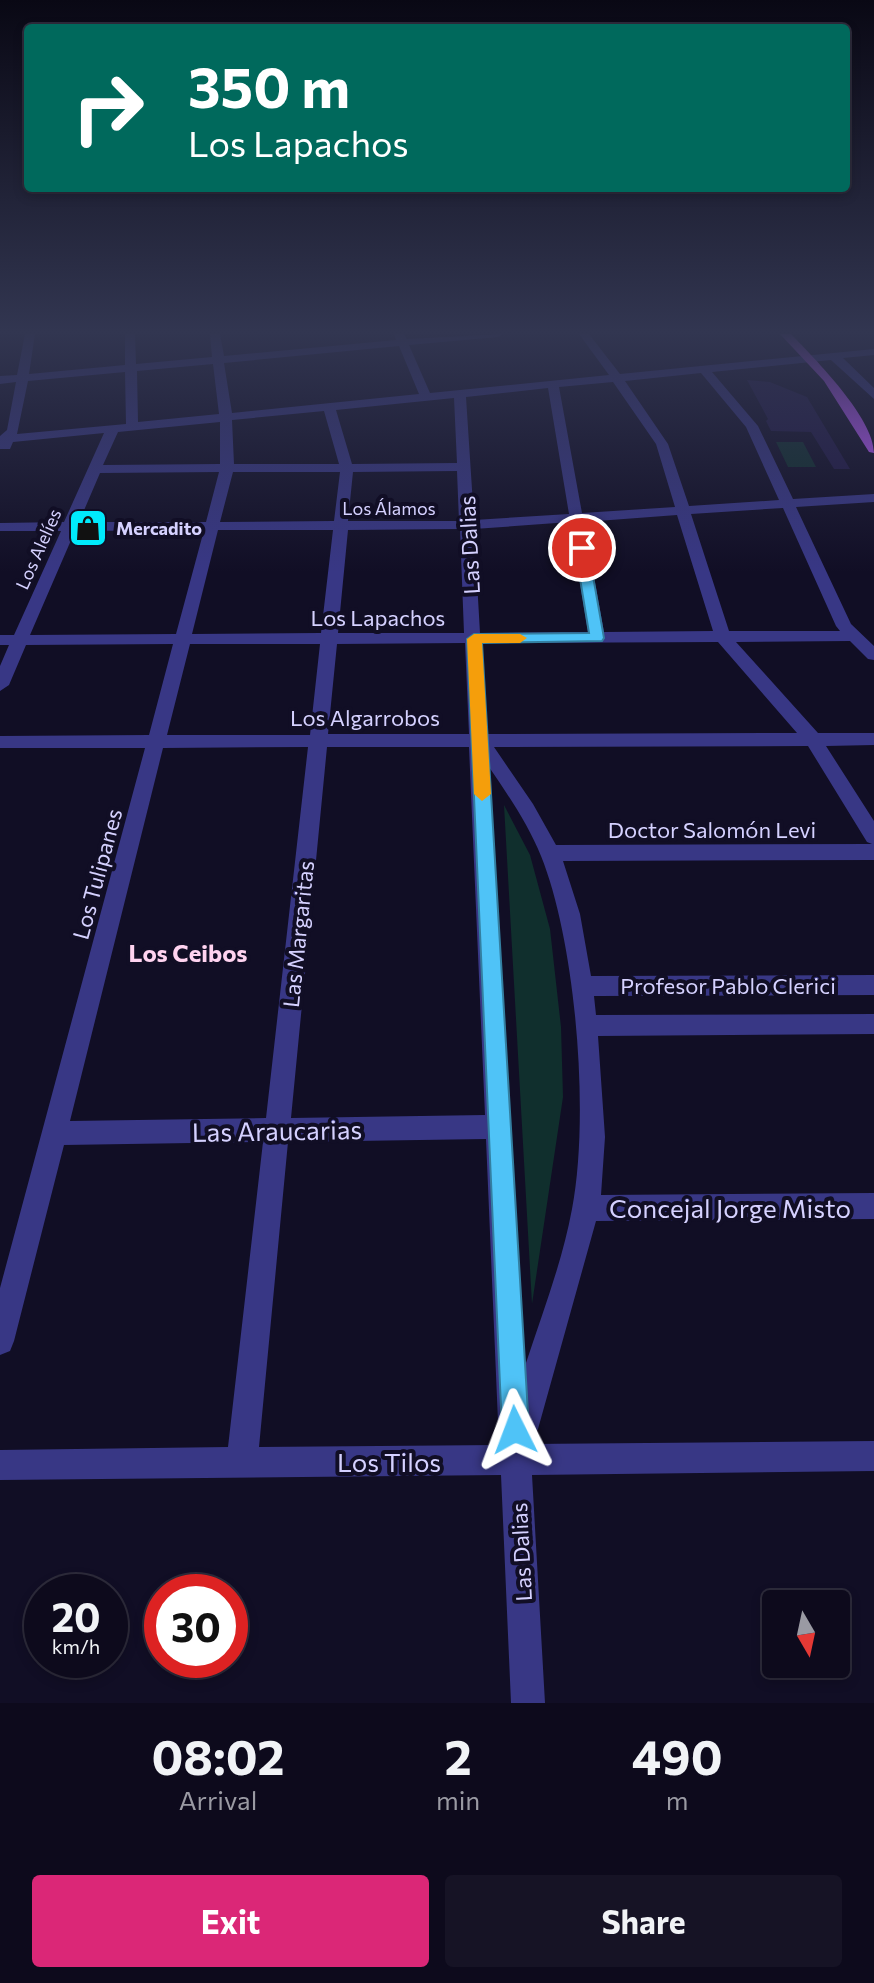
<!DOCTYPE html>
<meta charset="utf-8">
<style>
:root{--surface:#0d0a1c;--page:#161325;--text:#f1f3f6;--muted:#9a9aa3;--line:#2d2b3b;--accent:#db2777}
body{margin:0;font-family:Commissioner,sans-serif;background:var(--page);color:var(--text);height:100vh;display:flex;flex-direction:column;font-size:30px;white-space:nowrap}
*{box-sizing:border-box;margin:0}
p{font-size:26px;color:var(--muted)}
.icon{flex:none;width:44px;height:44px;fill:none;stroke:currentColor;stroke-width:2;stroke-linecap:round;stroke-linejoin:round}
.map{position:relative;height:1703px;overflow:hidden}
.drawer{display:flex;flex-direction:column;background:var(--surface);flex:1}
.drawer>*{flex:none}
.hud{position:absolute;left:24px;top:24px;width:826px;height:168px;border-radius:8px;box-shadow:0 4px 12px #0003,0 0 0 2px var(--line);background:#00695c;color:#fff;overflow:hidden}
.needle{width:52px;rotate:171deg}
.fabs{position:absolute;left:762px;top:1590px;display:grid;gap:16px}
.fabs a{display:grid;place-items:center;width:88px;height:88px;border-radius:8px;background:var(--surface);box-shadow:0 4px 12px #0003,0 0 0 2px var(--line);font-size:40px}
.speed{position:absolute;left:24px;top:1574px;display:flex;gap:16px;font-size:40px;font-weight:700;text-align:center}
.speed>*{display:grid;place-content:center;width:104px;height:104px;border-radius:50%;background:var(--surface);box-shadow:0 4px 12px #0003,0 0 0 2px var(--line);line-height:1}
.speed small{font-size:20px;font-weight:400}
.speed .limit{border:12px solid #d22;background:#fff;color:#111}
.pin{position:absolute;display:grid;place-items:center;width:68px;height:68px;color:#fff;margin:-34px;border:4px solid #fff;border-radius:50%;box-shadow:0 2px 8px #0007}
.me{position:absolute;width:88px;margin:-44px;rotate:357deg;stroke-linejoin:round;filter:drop-shadow(0 0 6px #0008)}
.turn{display:flex;align-items:center;gap:28px;height:168px;padding:0 32px;font-size:36px}
.turn .icon{width:104px;height:104px;stroke-width:2.5}
.turn b{display:block;font-size:56px;line-height:68px}
.eta{display:flex;justify-content:space-evenly;align-items:center;height:136px;text-align:center}
.eta b{font-size:48px;font-weight:700;line-height:56px}
.primary-button{display:flex;gap:16px;margin-top:auto;padding:16px 32px}
.primary-button a{flex:1;height:92px;border-radius:8px;background:var(--accent);color:#fff;font-size:32px;font-weight:700;line-height:92px;text-align:center}
.primary-button a+a{background:var(--page);color:var(--text)}
.map>svg:first-child{display:block}
.green{fill:#102f2d}
.building{fill:#211946}
.lines{fill:none;stroke-linecap:round;stroke-linejoin:round}
.minor{fill:#383785;fill-rule:evenodd}
.major{fill:#bc58ff;fill-rule:evenodd}
.route{fill:#4fc3f7;stroke:#337fa1;stroke-width:2}
.slow{fill:#f59e0b}
.labels{text-anchor:middle;dominant-baseline:central;stroke-width:8;stroke-linejoin:round;paint-order:stroke}
.far-street-label{font-size:18px;fill:#d5d1ff;stroke:#110e25}
.far-poi-label{font-size:18px;font-weight:bold;fill:#d5d1ff;stroke:#110e25;text-anchor:start}
.street-label{font-size:22px;fill:#d5d1ff;stroke:#110e25}
.neighbourhood-label{font-size:24px;font-weight:bold;fill:#ffd3f0;stroke:#110e25}
.near-street-label{font-size:26px;fill:#d5d1ff;stroke:#110e25}
</style>
<div class="map">
<svg width="874" height="1703" viewBox="0 0 874 1703">
<rect width="100%" height="100%" fill="#110e25"/>
<path class="green" d="M776,442H803L816,467H788Z
M504,805L530,855L550,929L561,1027L563,1097L532,1304Z"/>
<path class="building" d="M747,380L770,382L807,397L850,469H834L811,432L771,431L766,421L768,419Z"/>
<g class="lines">
<path class="minor" d="M25,334H35L29,374L125,365V334H135L136,364L212,357L210,334H220L224,356L396,340L394,334H404L407,339L503,334L498,337L409,345L430,393L609,375L579,334H589L620,374L874,349V355L843,358L874,388V399L831,360L712,372L758,426L793,499L874,494V502L796,507L851,624L874,646V660L868,659L850,641L736,642L818,733H874V745L826,746L874,821V860L563,861L580,914L591,976L874,975V995L594,996L596,1015L874,1014V1034L598,1036L605,1137L601,1195L874,1193V1219L596,1221L538,1429L530,1444L874,1441V1471L532,1475L545,1703H511L501,1475L0,1480V1450L228,1447L263,1142L64,1145L14,1341L10,1351L0,1355V1288L145,748H0V736L149,735L173,644L26,645L9,685L0,691V666L9,645H0V635H14L61,531H0V523L64,522L104,433L13,442L10,449H0V436L7,430L16,382L0,384V376L17,375ZM399,346L419,394L232,413L224,363ZM213,364L219,414L138,422L137,371ZM125,372L126,424L17,434L28,381ZM701,373L746,427L779,500L689,506L668,444L625,381ZM613,382L656,444L675,507L582,513L559,387ZM548,388L569,514L474,520L466,397ZM454,398L457,463L352,464L336,410ZM324,411L339,464H234L232,420ZM220,422V464L103,465L118,432ZM457,471L459,521H348L353,472ZM219,472L206,522H79L100,473ZM233,472H340L334,521L220,522ZM783,508L836,626L840,631H729L691,514ZM677,515L713,631L604,632L584,522ZM570,522L588,632L480,633L474,529ZM460,529L464,633H338L348,530ZM204,530L176,634L30,635L75,531ZM218,530H333L321,633L192,634ZM718,642L797,733L487,734L481,643ZM465,643L469,734H328L337,644ZM190,644H320L310,735H167ZM808,746L867,842L872,844L556,845L533,804L494,747ZM308,747L266,1118L70,1121L163,748ZM327,747H469L485,1115L291,1118ZM489,767C508,795 528,824 541,856C576,943 590,1116 572,1209C562,1263 542,1314 525,1366ZM486,1139L499,1445L259,1447L288,1142Z"/>
<path class="major" d="M780,334H791C815,359 874,418 874,453L869,452L824,381Z"/>
</g>
<linearGradient id="sky" x2="0" y2="1"><stop stop-color="#090814"/><stop offset="0.58" stop-color="#323651"/><stop offset="1" stop-color="#323651" stop-opacity="0"/></linearGradient>
<rect width="874" height="572" fill="url(#sky)"/>
<path class="route" d="M582,544L588,548L604,638L602,641L482,643L529,1430L525,1440L515,1444L506,1440L502,1430L467,639L474,634L589,633L575,548Z"/>
<path class="slow" d="M474,634H520L527,638L520,643H482L491,794L482,801L474,794L467,639Z"/>
<defs>
<symbol id="shop-square" viewBox="-11 -11 22 22"><rect x="-9" y="-9" width="18" height="18" rx="4" fill="#00eafc" stroke="#110e25"/><path d="M-5-2.5h2.3a2.7 3.5 0 0 1 5.4 0H5L5.5 6h-11ZM-1.5-2.5h3a1.5 2.3 0 0 0-3 0Z" fill="#111"/></symbol>
</defs>
<g fill-rule="evenodd">
<use href="#shop-square" x="66" y="506" width="44" height="44"/>
</g>
<g class="labels">
<g class="far-street-label">
<text x="389" y="508">Los Álamos</text>
<text transform="translate(38 549) rotate(-66)">Los Alelíes</text>
</g>
<g class="far-poi-label">
<text x="116" y="528">Mercadito</text>
</g>
<g class="street-label">
<text transform="translate(469 545) rotate(-93)">Las Dalias</text>
<text x="378" y="617">Los Lapachos</text>
<text x="365" y="717">Los Algarrobos</text>
<text x="712" y="829">Doctor Salomón Levi</text>
<text transform="translate(97 874) rotate(-75)">Los Tulipanes</text>
<text transform="translate(298 934) rotate(-84)">Las Margaritas</text>
<text x="728" y="985">Profesor Pablo Clerici</text>
<text transform="translate(521 1552) rotate(-93)">Las Dalias</text>
</g>
<g class="neighbourhood-label">
<text x="188" y="952">Los Ceibos</text>
</g>
<g class="near-street-label">
<text transform="translate(277 1130) rotate(-1)">Las Araucarias</text>
<text x="730" y="1207">Concejal Jorge Misto</text>
<text x="389" y="1461">Los Tilos</text>
</g>
</g>
</svg>
<div class="fabs">
<a><svg class="needle" viewBox="-14 -14 28 28"><path d="M0-13l5 13h-10z" fill="#e53935"/><path d="M0 13l5-13h-10z" fill="#9a9aa3"/></svg></a>
</div>
<div class="speed"><div>20<small>km/h</small></div><div class="limit">30</div></div>
<div class="pin" style="left:582px;top:548px;background:#d93025"><svg class="icon" aria-label="arrive" viewBox="0 0 24 24"><path d="M6 21V4h12l-3 4 3 4H6"/></svg></div>
<svg class="me" style="left:515px;top:1430px" viewBox="-20 -20 40 40"><path d="M0-17L14 15 0 8-14 15z" fill="#4fc3f7" stroke="#fff" stroke-width="4"/></svg>
<div class="hud">
<div class="turn"><svg class="icon" aria-label="right" viewBox="0 0 24 24"><path d="M7 20v-9h11M14 6l5 5-5 5"/></svg><div><b>350 m</b>Los Lapachos</div></div>
</div>
</div>
<section class="drawer">
<div class="eta">
<div><b>08:02</b><p>Arrival</p></div>
<div><b>2</b><p>min</p></div>
<div><b>490</b><p>m</p></div>
</div>
<div class="primary-button"><a>Exit</a><a>Share</a></div>
</section>
